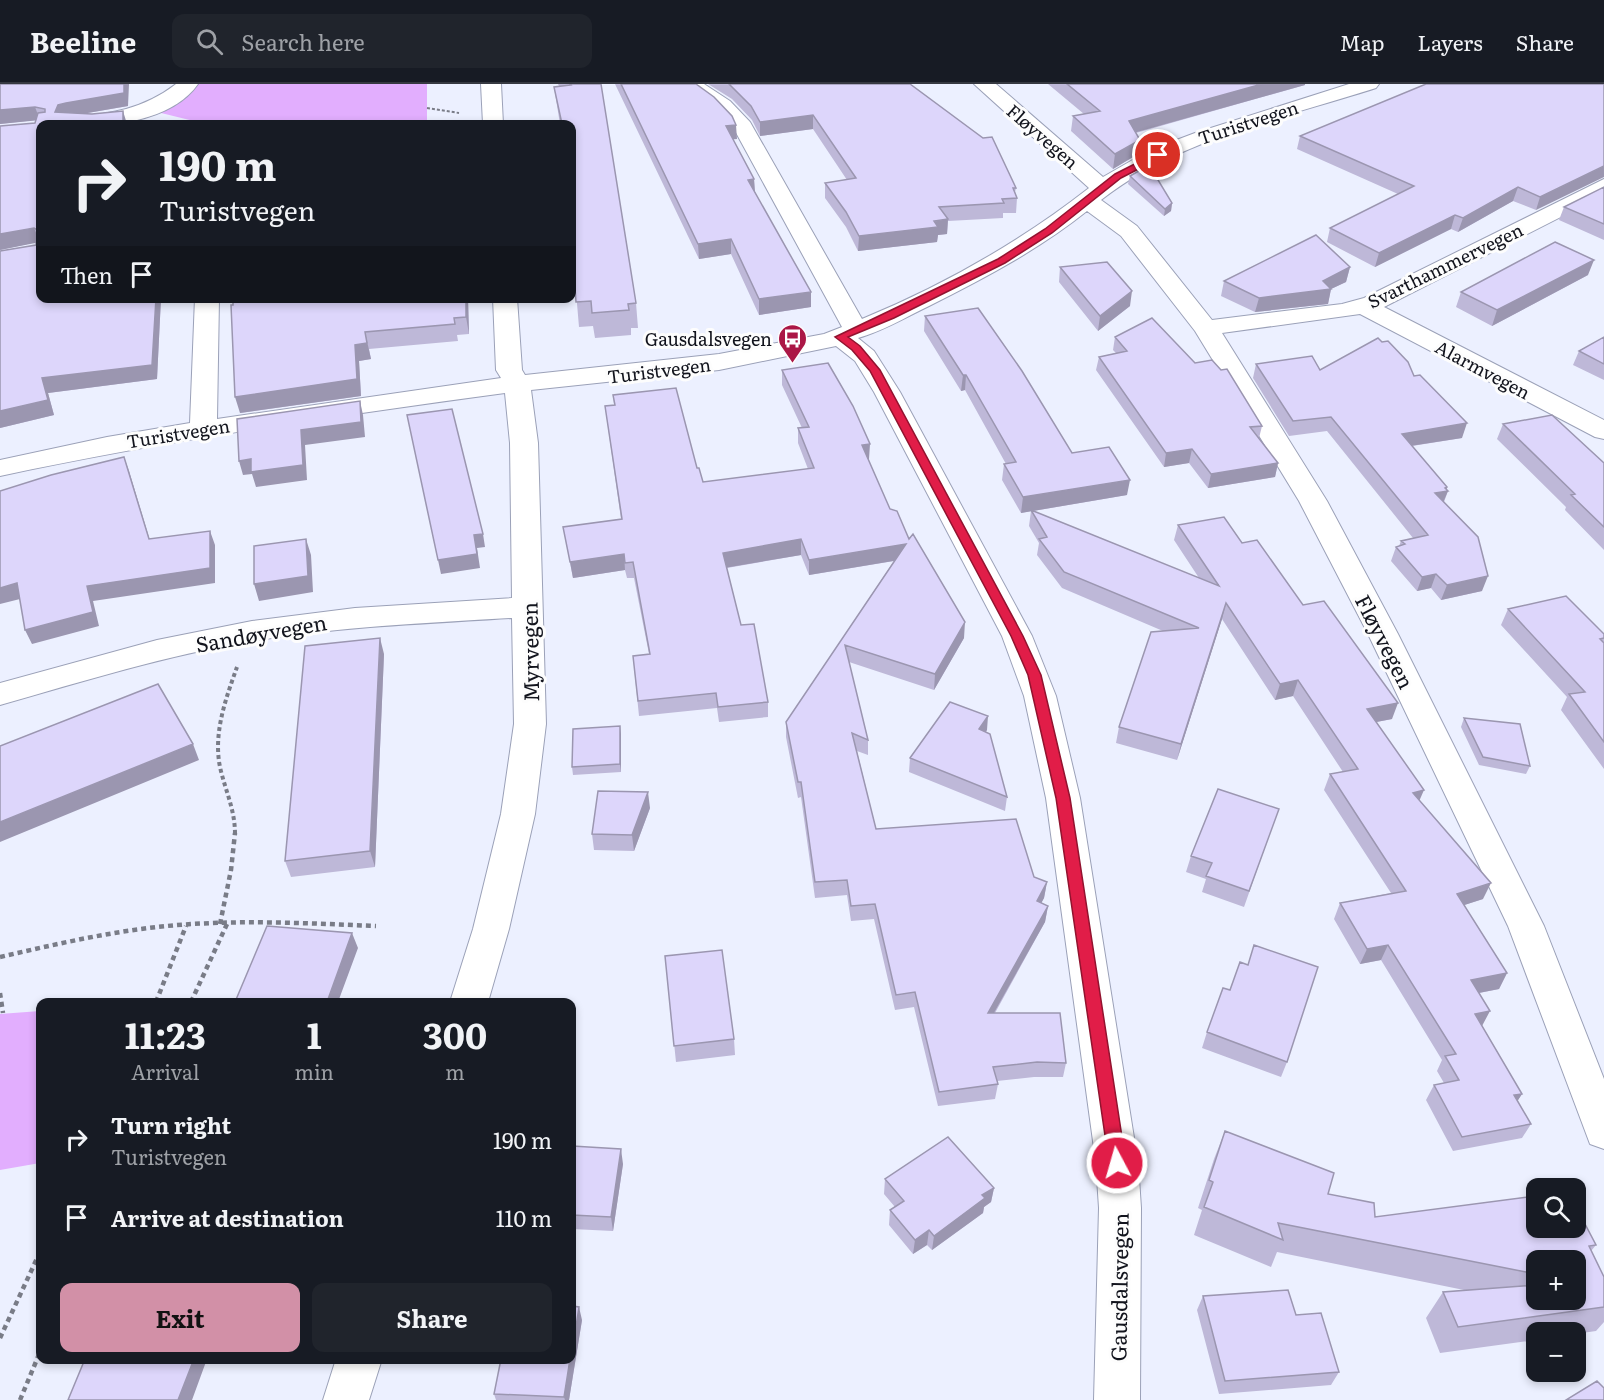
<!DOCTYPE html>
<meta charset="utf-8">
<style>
:root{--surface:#171b24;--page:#20242c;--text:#f1f3f6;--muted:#9ea1a6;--line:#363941;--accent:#d290a7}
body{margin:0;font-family:Literata,serif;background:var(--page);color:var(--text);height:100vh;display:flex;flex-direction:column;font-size:22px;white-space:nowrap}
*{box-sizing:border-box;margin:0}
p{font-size:20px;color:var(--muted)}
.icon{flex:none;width:33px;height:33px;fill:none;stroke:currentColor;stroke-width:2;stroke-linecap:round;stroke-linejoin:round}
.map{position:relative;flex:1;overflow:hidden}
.drawer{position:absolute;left:36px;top:914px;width:540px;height:366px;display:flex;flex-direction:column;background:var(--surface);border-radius:12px;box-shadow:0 3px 9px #0003}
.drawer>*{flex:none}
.top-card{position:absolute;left:36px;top:36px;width:540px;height:183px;border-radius:12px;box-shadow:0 3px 9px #0003;background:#171b24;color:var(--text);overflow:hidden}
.buttons{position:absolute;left:1526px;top:1094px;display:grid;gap:12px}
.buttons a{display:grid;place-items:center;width:60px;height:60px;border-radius:12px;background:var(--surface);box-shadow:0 3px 9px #0003;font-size:30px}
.pin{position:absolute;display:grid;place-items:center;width:51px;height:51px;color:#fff;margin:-26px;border:3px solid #fff;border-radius:50%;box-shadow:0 2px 6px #0007}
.me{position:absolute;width:66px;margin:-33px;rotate:354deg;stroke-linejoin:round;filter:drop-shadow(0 0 4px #0008)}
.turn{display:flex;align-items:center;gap:21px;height:126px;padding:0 24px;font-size:27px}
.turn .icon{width:78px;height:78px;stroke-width:2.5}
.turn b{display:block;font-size:42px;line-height:51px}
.then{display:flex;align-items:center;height:57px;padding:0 24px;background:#0003;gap:12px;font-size:22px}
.eta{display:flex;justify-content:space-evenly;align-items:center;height:102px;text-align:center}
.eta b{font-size:36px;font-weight:700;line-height:42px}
.button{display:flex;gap:12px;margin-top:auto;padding:12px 24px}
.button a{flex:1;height:69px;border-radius:12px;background:var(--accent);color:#111;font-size:24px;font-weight:700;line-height:69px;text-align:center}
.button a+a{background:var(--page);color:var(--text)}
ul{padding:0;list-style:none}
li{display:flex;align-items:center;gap:18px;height:78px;padding:0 24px}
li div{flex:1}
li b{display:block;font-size:22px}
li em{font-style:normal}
header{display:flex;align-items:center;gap:36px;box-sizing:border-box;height:84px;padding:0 30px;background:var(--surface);border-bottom:2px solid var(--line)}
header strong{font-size:28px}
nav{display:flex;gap:33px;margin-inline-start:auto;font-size:21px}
.search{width:420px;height:54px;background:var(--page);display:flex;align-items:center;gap:15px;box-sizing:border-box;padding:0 21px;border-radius:12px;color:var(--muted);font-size:22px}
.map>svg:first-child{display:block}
.green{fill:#e2aefe}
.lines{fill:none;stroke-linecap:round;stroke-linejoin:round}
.minor-casing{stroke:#9ba1b8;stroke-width:2}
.path-far2{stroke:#797c87;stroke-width:2;stroke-dasharray:3 2;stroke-linecap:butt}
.path-far1{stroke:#797c87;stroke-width:4;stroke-dasharray:4 3;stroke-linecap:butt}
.path{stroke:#797c87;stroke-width:4.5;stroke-dasharray:5 4;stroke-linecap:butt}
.minor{fill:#fff;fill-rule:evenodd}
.wall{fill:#beb8d8;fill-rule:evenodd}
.shaded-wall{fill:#9b96b0}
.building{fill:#ddd6fb;stroke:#9b96b0;stroke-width:1.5}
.route{fill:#e11d48;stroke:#92132f;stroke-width:1.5}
.labels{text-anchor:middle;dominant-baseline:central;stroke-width:6;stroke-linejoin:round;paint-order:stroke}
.far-street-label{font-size:18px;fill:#12141d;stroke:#fdfdfd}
.far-poi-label{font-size:18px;fill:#12141d;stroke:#fdfdfd;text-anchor:end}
.street-label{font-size:21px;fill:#12141d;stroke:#fdfdfd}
</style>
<header>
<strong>Beeline</strong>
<div class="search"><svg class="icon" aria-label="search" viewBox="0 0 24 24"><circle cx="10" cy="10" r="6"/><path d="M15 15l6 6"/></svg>Search here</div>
<nav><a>Map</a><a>Layers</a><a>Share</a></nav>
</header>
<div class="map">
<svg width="1604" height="1316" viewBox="0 0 1604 1316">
<rect width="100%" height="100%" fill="#ecf0ff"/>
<path class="green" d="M190,0H427V40H206L157,28Z
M40,927V1079L0,1086V930Z"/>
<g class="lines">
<defs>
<path id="minor" d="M176,0H198C171,39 103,45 61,40L64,36L71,34C110,30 144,25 176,0Z
M481,0H501L503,40H483Z
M680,0H704L730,17L750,38L862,235C944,201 1020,158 1089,104L974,0H996L1103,93L1150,66L1195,49L1349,0H1379L1376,4C1283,34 1178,55 1101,116L1137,142L1212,236L1342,220L1364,214L1604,95V111L1384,223L1604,336V355L1595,353L1360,230L1222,249L1327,417L1398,550L1544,842L1604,995V1065L1590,1060L1508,842L1368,550L1299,417L1195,247L1121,152L1087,127C1038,166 985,194 929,222C906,233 881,248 858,254L874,267L900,308L1032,552L1056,612L1080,714L1138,1079L1141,1124L1140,1316H1094L1099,1124L1096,1079L1046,714L1024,612L1002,552L874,308L855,277L836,262L719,286L531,306L538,359L546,640L535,730L509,845L488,918H450L473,845L501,730L514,640L512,534C426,539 339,543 253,557C167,571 84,597 0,621V599L157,556L252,537L355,524L512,514L510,359L505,309C336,332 167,356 0,392V376L107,353L190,339L195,214H219L217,335L501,294L496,286L493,214H517L522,286L525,291L719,270L824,250L842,243L734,45L716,25Z
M336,1275H382L369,1316H323Z"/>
</defs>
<use href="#minor" class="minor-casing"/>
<path class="path-far2" d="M427,24L459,29"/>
<path class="path-far1" d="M235,750C235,725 225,706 220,683C213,649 226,614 237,583"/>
<path class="path" d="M220,840L231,786L235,749
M0,873C52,861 104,849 157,843C230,835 303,839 376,842
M0,909L3,929
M156,918L186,842
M191,918L227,840
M0,1254L40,1168
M20,1316L40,1268"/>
<use href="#minor" class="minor"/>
</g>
<path class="wall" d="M0,0L128,22L82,30L40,214H161L157,295L48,309L54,331L0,344L37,158L0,166V42L35,39L36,36L0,40Z
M558,0H601L636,219L638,244H631V251L595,254L593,242L579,243L572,161V40H560L554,3L559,2Z
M615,0H696L737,55H733L754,95L755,108L811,223L759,231L731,170L699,175Z
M708,0H910L1016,104L1015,108L1017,114L1016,129H1003V134L948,137L947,150L938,151L937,158L858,167L846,143L825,114V99L847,96L813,45L760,52L752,36L732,15Z
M1048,0H1305V1L1136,49L1140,56L1138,70L1113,85L1071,47L1073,32L1084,30Z
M1604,0L1536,126L1513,117L1458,148L1451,145L1375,183L1327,158L1330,144L1398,110L1297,65L1300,52Z
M1130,92L1172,119L1171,127L1164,132L1128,100Z
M1604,103V156L1559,136L1564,123Z
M1060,183L1130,222L1098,247L1059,198Z
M1350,183L1346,198L1331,205L1328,220L1255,228L1221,212L1224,197Z
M1588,191L1492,242L1456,223L1461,208Z
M468,214L469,250L457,251L458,257L369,265L371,275L359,277L361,312L240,329L233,221Z
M925,232L1072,369L1127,411L1033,427L1199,494L1174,456L1178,441L1242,459L1303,521L1392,635L1376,638L1420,717L1483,815L1464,821L1507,889L1499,905L1479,909L1482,942L1522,1010L1517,1017L1531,1040L1522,1054L1453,1067L1426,1016L1434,1001L1444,999L1437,987L1442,976L1381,876L1360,880L1334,835L1340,819L1391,809L1324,706L1330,690L1343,688L1293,612L1275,616L1222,535L1177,676L1116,659L1119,643L1163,547L1062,504L1037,471L1039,459L1029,442L1031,427L1021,429L1002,396L1004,380H1006L965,306L961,307L924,247Z
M1115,253L1195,279L1262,342L1259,354L1278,379L1275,393L1208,404L1189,379L1164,383L1096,286L1099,273L1116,269L1113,266Z
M1604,253V296L1573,281L1579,267Z
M1256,280L1320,286L1414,292L1462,354L1412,362L1447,403V406L1448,407L1444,418L1482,507L1441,516L1431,504L1417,507L1391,477L1396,463L1399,462L1401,457L1413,454L1327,347L1289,352L1253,294Z
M782,286L869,375H868L890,425L909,455L964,554L934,606L849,578L868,656V671L857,667L876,745L1034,793L1047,798L1044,814L1041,819L1048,822L1045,838L995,929L1066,979L1063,993H1034L997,997L998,1000L995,1015L938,1022L914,923L895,926L874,835L851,837L847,811L815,814L801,713L798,714L786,653V638L894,477L809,491L801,471L727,484L741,541L768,618V633L719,638L717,624L639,632L633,572L649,570L634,494H627L625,486L573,494L563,443L621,435L605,322L614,321L613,311L697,384L703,398L808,385L798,359V344H802L782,301Z
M1503,340L1604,379V466L1565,426L1566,423L1497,355Z
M1508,525L1604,550V685L1561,626L1567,613L1501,541Z
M384,570L375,783L291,793L285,777Z
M1464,634L1530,682L1526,690L1479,681L1461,643Z
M987,646L986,648L1007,713L1005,727L909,688L910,674Z
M621,650V688L573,691L572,683Z
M650,724L634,767L594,766L592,750Z
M1273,741L1244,823L1202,808L1206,795L1186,788L1191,772Z
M665,872L734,955L735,971L676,978Z
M1207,948L1287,978L1281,993L1202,964Z
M1225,1047L1328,1110L1375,1133L1596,1161L1591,1167L1604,1193V1238L1596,1247L1575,1250V1248H1536V1256L1440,1269L1426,1234L1443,1208L1464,1206L1277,1168L1271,1183L1194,1151L1202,1126L1198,1124L1214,1075ZM1536,1176H1575V1215H1536Z
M572,1062L623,1080L613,1147L572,1145Z
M885,1095L994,1104L991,1118L984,1123L983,1129L932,1166L927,1161L913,1170L889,1141L890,1126L895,1123L884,1110Z
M1203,1212L1296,1231L1339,1288L1331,1301L1219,1310L1197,1226Z
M582,1236L569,1316H496L494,1310Z"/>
<path class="shaded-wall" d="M124,0H129L128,22L70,32L55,28L58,21Z
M1262,0H1305V1L1126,51L1129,37Z
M35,23L40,36L0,40V26Z
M123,27L127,40H123Z
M813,31V45L760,52V38Z
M736,41L737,55L727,56L726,42Z
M1140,56L1138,70L1113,85L1115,70Z
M1604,82V93L1536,126L1540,113Z
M754,95L755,110L748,96Z
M1518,103L1513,117L1458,148L1463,134Z
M1172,119L1171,127L1164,132L1165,125Z
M1455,131L1451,145L1375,183L1379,169Z
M948,135L947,150L938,151L937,158L858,167L859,152Z
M34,144L40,158L0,166V150Z
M731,155V170L699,175L698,160Z
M1594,176L1588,191L1492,242L1497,226Z
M1350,183L1346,198L1331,205L1328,220L1255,228L1259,214L1323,197Z
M1132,207L1130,222L1098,247L1100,232Z
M811,208V223L759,231V215Z
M156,214H161L157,295L48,309L54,331L0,344V327L42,294Z
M466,214H468L469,250L466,233Z
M365,248L371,275L359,277L361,312L240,329L235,313L355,261Z
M963,291H966L965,306L961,307Z
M360,317L363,331L365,353L305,361L307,396L256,403L252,390L243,391L239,377L251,375L301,346Z
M1467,339L1462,354L1397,364L1402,350Z
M870,360L869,375L861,376L862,361Z
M1192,365L1189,379L1164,383L1166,369Z
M124,373L129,387L154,470L149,455Z
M1278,379L1275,393L1208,404L1211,390Z
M1130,396L1127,411L1021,429L1023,413Z
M1447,403L1446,407H1448L1442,421L1435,409Z
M210,447L215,461V499L93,517L99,542L32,560L25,546L87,502Z
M483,450L485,463L477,464L480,484L441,490L438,476L474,451Z
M306,455L311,471L313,508L259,517L254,500Z
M801,455V471L724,484L723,469Z
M906,460L905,475L809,491V476Z
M624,470L625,486L573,494L570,478Z
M1436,490L1431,504L1417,507L1422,493Z
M1488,492L1482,507L1441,516L1447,501Z
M17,499L24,514L0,520V504Z
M1226,519L1222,535L1177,676L1181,660Z
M965,538L964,554L934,606L935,590Z
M380,554L384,570L375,783L370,767Z
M1298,596L1293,612L1275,616L1280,600Z
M1398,619L1392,635L1361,641L1367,625Z
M988,632L987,646L978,659L979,645Z
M620,642L621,650V688L620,680Z
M193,660L199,676L0,758V738Z
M1424,706L1417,722L1413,709Z
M648,708L650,724L634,767L632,751Z
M1047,798L1044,814L1034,833L1037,817Z
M1491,799L1483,815L1449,826L1457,810Z
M1048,822L1045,838L986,943L988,929Z
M352,849L358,864L338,918H327Z
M1388,861L1381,876L1360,880L1367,865Z
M1507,889L1499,905L1463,912L1471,896Z
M1490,927L1482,942L1475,930Z
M1522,1010L1513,1024L1514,1011Z
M621,1065L623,1080L613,1147L611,1133Z
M994,1104L991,1118L984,1123L983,1129L932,1166L934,1152L982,1111Z
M929,1146L927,1161L913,1170L915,1156Z
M579,1223L582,1236L569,1316H565L564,1313L570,1275H572V1268Z
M194,1275H207L192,1316H178Z"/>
<path class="building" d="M0,0H124V9L66,19L58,21L55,28L92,30L123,27V40H40V214H156L152,281L42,294L48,316L0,327V167L36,161L37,146L34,144L0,150V42L35,39L38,29L45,28V25L35,23L0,26Z
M570,0H601L636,219L628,220L629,226L592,229L591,217L576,218L572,161V40H562L554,3L571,1Z
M621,0H696L714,13L732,32L736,41L726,42L754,95L748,96L811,208L759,215L731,155L698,160Z
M729,0H910L983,54L992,53L1016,104H1013L1017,114L1002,115L1004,119L939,123L948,135L934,137L938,143L859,152L846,128L825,99L856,94L813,31L760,38L751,22Z
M1067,0H1262L1129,37L1140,56L1115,70L1073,32L1100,27Z
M1426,0H1604V82L1540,113L1518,103L1463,134L1455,131L1379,169L1330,144L1414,102L1300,52Z
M144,38V40H126Z
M1149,81L1172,119L1165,125L1130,92Z
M1604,103V140L1564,123Z
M1316,151L1350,183L1323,197L1331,205L1259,214L1224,197Z
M1555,158L1594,176L1497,226L1461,208Z
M1107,178L1132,207L1100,232L1060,183Z
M233,214H466V233L454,234L455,240L365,248L367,259L355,261L357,295L235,313L231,221H233Z
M978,224L1022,287L1072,369L1109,363L1130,396L1023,413L1004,380L1016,378L966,291H963L925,232Z
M1152,234L1195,279L1212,276L1221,286L1227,285L1262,342L1250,343L1278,379L1211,390L1192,365L1166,369L1099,273L1127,267L1115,253Z
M1604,253V280L1579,267Z
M1378,254L1382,258L1388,257L1408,278L1414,292L1420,291L1467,339L1402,350L1447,403L1445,404L1448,407L1435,409L1478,453L1488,492L1447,501L1436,490L1422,493L1396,463L1405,460L1401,457L1428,451L1331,333L1293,337L1256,280L1312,272L1320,286Z
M828,279L853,322L870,360L862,361L890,425L897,427L909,455L913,450L965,538L935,590L845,561L868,656L852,649L876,745L1016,735L1034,793L1047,798L1037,817L1048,822L988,929H1060L1066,979L1037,978L993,983L998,1000L939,1008L915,908L896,911L875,820L851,822L847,796L815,798L801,698H798L786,638L906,460L809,476L801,455L723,469L741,541L754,540L768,618L718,623L716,609L638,617L633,572L650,570L633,478L625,479L624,470L570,478L563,443L622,435L605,322L615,321L613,311L676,304L697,384H699L703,398L814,384L798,344L809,343L782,286Z
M360,317L361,338L301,346L303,381L251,388V375L239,377L237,335Z
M452,325L483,450L474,451L477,470L438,476L407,331Z
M1552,331L1604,379V443L1571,411L1575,410L1503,340Z
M124,373L149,455L210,447V484L87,502L93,528L25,546L17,499L0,504V407L51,391Z
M1031,426L1219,502L1178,441L1224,433L1242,459L1257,456L1303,521L1324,517L1398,619L1367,625L1424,706L1413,709L1491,799L1457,810L1507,889L1471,896L1490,927L1475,930L1522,1010L1514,1011L1531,1040L1462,1053L1434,1001L1459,996L1445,972L1456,970L1388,861L1367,865L1340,819L1406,807L1330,690L1358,685L1298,596L1280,600L1226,519L1181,660L1119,643L1151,548L1199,544L1064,488L1039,455L1047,453Z
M306,455L308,492L254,500V462Z
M1566,512L1604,550V554L1600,555L1604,559V658L1569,610L1585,608L1508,525Z
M380,554L370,767L285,777L305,562Z
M158,600L193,660L0,738V662Z
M950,618L988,632L979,645L990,650L1007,713L910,674Z
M1464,634L1520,640L1530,682L1483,673Z
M620,642V680L572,683L573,645Z
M1218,705L1279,725L1249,807L1206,792L1212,779L1191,772Z
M598,707L648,708L632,751L592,750Z
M267,842L352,849L327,918H235Z
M1254,861L1318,883L1287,978L1207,948L1223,904L1230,906L1240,878L1248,881Z
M722,866L734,955L674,962L665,872Z
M1225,1047L1334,1089L1328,1110L1374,1119L1375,1133L1536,1112V1143H1575V1121L1596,1161L1589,1162L1604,1193V1223L1458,1243L1443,1208L1536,1201V1215H1575V1176H1536V1190L1278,1139L1283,1156L1204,1123L1213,1098L1209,1096Z
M948,1053L994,1104L982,1111L985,1114L934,1152L929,1146L915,1156L890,1126L904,1117L885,1095Z
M572,1062L621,1065L611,1133L572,1131Z
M1288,1206L1296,1231L1321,1229L1339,1288L1225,1297L1203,1212Z
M572,1222L579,1223L572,1268Z
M85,1275H194L178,1316H68Z
M501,1275H570L564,1313L494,1310Z
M1597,1297L1604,1304V1316H1566Z"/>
<path class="route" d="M1158,68L1163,71L1162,73L1121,94L1052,149L1005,179L894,234L848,253L860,262L880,286L1023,552L1041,591L1070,714L1126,1079L1123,1084L1117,1086L1111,1084L1109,1079L1056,714L1028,591L1011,552L870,287L852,266L835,253L998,175L1045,145L1115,90Z"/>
<defs>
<symbol id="bus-pin" viewBox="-11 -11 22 30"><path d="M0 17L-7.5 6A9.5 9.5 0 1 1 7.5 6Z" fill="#ab1746" stroke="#fdfdfd"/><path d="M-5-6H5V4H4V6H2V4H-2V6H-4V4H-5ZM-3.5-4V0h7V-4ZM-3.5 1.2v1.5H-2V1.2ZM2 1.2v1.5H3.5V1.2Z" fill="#fff"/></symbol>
</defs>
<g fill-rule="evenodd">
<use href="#bus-pin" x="776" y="238" width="33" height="45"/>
</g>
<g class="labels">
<g class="far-street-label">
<text transform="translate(1248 38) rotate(-18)">Turistvegen</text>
<text transform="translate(1043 52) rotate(41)">Fløyvegen</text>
<text transform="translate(1445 181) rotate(-26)">Svarthammervegen</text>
<text transform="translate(1483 285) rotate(28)">Alarmvegen</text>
<text transform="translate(659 286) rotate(-7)">Turistvegen</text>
<text transform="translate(178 349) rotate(-9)">Turistvegen</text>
</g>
<g class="far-poi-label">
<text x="772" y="254">Gausdalsvegen</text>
</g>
<g class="street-label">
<text transform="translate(261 548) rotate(-10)">Sandøyvegen</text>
<text transform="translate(1386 557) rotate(63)">Fløyvegen</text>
<text transform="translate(529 568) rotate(-91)">Myrvegen</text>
<text transform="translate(1118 1203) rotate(-89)">Gausdalsvegen</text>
</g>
</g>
</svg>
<div class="buttons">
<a><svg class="icon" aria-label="search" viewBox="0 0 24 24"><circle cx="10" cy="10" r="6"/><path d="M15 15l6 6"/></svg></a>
<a>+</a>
<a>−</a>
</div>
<div class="pin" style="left:1158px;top:71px;background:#d93025"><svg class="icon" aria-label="arrive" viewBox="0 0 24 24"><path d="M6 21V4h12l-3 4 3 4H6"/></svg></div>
<svg class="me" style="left:1117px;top:1079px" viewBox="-20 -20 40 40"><circle r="17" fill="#e11d48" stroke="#fff" stroke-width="3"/><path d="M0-11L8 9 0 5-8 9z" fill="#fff"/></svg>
<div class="top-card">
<div class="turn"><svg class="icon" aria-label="right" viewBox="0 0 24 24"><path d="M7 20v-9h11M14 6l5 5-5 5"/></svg><div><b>190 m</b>Turistvegen</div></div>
<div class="then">Then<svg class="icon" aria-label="arrive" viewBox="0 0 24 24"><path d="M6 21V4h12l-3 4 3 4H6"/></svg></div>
</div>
<section class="drawer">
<div class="eta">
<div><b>11:23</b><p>Arrival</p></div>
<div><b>1</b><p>min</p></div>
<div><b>300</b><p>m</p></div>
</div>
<ul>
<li><svg class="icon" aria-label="right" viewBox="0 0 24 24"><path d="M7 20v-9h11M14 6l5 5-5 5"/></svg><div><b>Turn right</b><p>Turistvegen</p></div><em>190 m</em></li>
<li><svg class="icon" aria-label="arrive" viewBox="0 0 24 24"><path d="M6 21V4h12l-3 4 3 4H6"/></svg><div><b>Arrive at destination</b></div><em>110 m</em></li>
</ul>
<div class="button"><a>Exit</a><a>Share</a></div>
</section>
</div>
